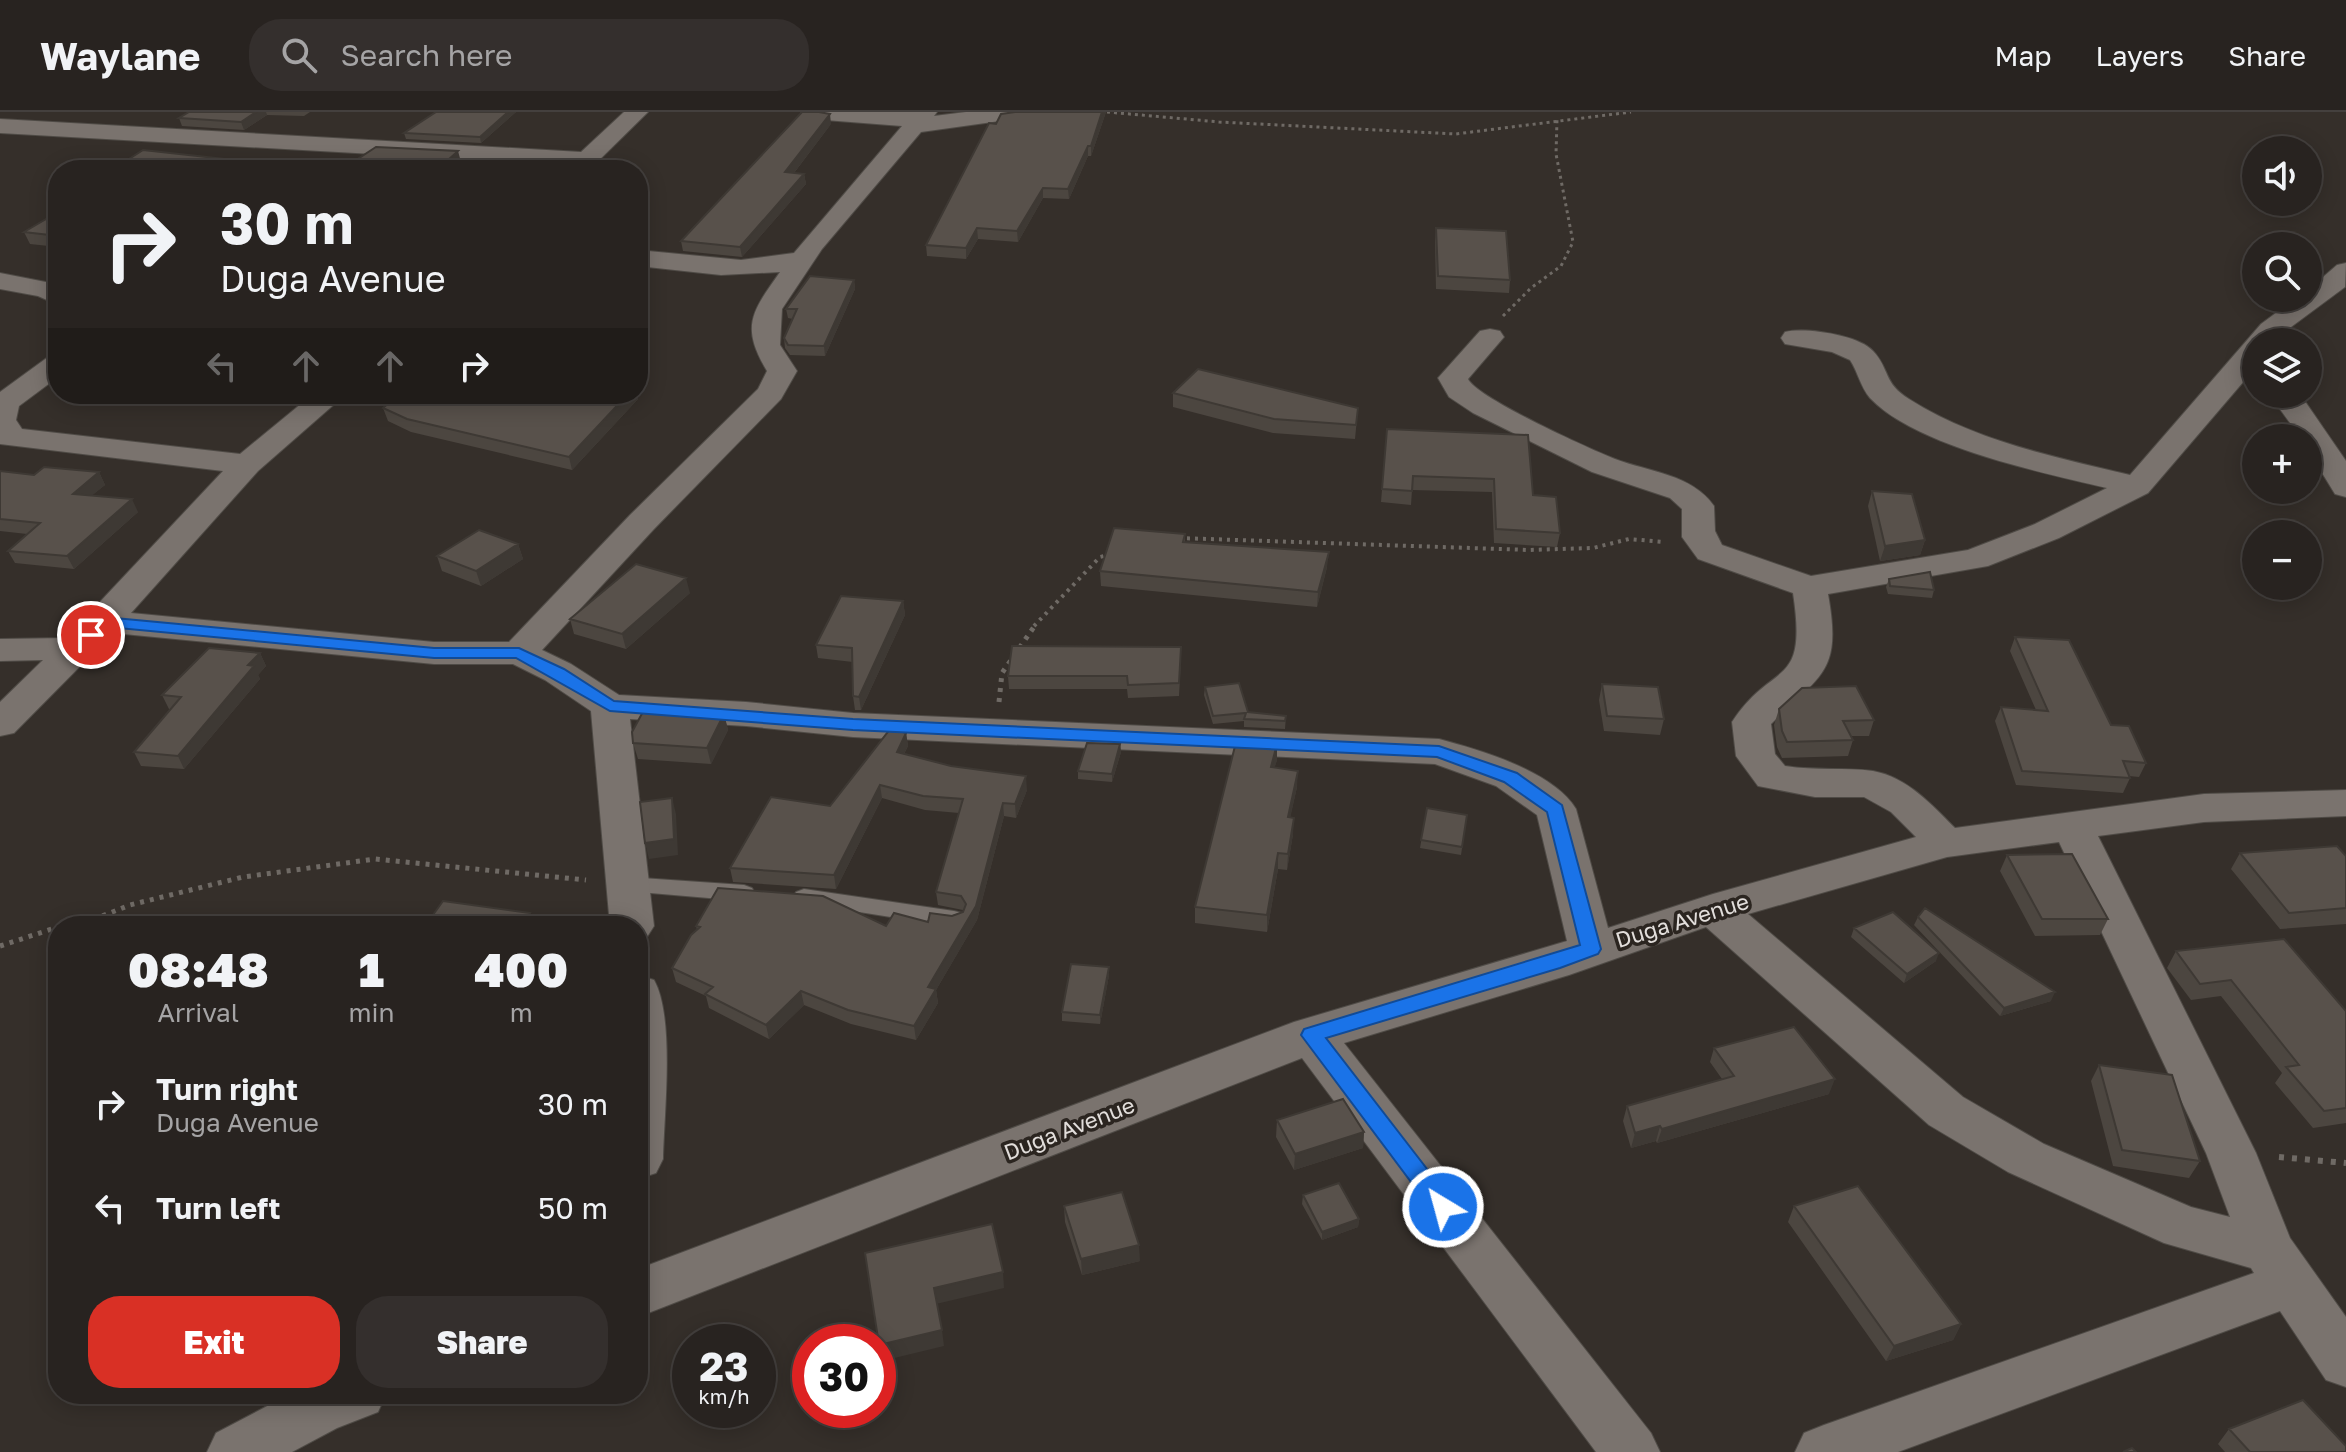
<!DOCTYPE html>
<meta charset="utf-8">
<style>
:root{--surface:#282320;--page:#342f2d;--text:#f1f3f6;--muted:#a5a4a5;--line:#44403e;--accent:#d93025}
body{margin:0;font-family:"Golos Text",sans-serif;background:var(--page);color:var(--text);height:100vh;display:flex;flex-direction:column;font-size:30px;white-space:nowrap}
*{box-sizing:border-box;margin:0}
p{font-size:26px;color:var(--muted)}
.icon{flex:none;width:44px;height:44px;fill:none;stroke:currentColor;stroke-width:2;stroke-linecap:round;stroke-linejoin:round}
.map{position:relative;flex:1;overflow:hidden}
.sheet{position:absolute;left:48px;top:804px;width:600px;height:488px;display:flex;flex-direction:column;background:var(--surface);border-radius:32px;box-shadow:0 4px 20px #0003,0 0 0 2px var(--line)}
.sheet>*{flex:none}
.guide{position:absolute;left:48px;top:48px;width:600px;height:244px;border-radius:32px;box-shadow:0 4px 20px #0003,0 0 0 2px var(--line);background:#282320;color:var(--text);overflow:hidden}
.tools{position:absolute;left:2242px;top:24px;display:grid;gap:16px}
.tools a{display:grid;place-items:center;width:80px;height:80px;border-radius:50%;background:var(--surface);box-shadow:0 4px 20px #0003,0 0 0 2px var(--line);font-size:40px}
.speed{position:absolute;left:672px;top:1212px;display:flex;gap:16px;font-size:40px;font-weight:700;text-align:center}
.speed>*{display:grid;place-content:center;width:104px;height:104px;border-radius:50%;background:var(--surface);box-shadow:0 4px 20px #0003,0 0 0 2px var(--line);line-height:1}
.speed small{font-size:20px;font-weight:400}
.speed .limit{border:12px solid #d22;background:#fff;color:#111}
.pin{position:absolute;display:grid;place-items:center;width:68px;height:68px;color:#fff;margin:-34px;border:4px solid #fff;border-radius:50%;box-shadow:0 2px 8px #0007}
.me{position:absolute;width:88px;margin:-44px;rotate:323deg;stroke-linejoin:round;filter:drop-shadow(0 0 6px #0008)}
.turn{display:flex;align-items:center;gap:28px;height:168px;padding:0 40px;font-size:36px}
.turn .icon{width:104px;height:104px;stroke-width:2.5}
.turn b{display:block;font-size:56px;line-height:68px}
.lanes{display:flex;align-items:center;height:76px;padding:0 40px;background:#0003;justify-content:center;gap:40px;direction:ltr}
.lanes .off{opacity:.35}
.eta{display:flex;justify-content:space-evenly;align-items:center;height:136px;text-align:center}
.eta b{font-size:48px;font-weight:800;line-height:56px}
.cta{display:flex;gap:16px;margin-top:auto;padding:16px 40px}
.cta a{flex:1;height:92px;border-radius:32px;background:var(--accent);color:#fff;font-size:32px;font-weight:800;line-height:92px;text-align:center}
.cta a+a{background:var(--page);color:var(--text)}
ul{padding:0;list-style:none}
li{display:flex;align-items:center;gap:24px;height:104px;padding:0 40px}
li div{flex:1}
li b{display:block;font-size:30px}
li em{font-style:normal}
header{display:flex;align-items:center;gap:48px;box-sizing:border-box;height:112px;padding:0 40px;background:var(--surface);border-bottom:2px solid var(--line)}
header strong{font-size:38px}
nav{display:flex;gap:44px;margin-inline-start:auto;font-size:28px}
.search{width:560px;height:72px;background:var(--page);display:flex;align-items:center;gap:20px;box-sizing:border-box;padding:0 28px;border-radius:32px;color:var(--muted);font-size:30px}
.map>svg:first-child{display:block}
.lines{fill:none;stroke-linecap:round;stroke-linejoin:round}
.lane-casing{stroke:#4f4b46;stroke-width:2}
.street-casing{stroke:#4f4b46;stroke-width:2}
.path-far3{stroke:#6f6a65;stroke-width:3;stroke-dasharray:3 4;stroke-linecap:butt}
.path-far2{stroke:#6f6a65;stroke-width:4;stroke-dasharray:3 5;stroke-linecap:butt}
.path-far1{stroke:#6f6a65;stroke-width:5;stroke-dasharray:4 6;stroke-linecap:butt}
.path{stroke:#6f6a65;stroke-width:6;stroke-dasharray:5 8;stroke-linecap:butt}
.lane{fill:#7a736e;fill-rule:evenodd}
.street{fill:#7a736e;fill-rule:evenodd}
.wall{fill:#4c4640}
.shaded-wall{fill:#3e3934}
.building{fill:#58514b;stroke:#3e3934;stroke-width:2}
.route{fill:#1a73e8;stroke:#114b97;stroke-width:2}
.labels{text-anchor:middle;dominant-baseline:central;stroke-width:7;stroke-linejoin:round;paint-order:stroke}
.street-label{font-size:22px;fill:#e2dedb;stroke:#2b2520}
</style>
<header>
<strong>Waylane</strong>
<div class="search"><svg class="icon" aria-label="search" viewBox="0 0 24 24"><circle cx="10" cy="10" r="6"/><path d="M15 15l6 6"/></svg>Search here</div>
<nav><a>Map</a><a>Layers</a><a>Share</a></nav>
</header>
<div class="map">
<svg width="2346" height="1340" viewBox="0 0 2346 1340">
<rect width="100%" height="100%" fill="#352f2a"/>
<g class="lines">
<defs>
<path id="lane" d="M627,765L744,773L752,776L755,781L752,786L744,789L627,779L619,777L616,772L619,767Z
M804,777L954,799L962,801L965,807L962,813L954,815L796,790L793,785L796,780Z"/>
<path id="street" d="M624,0H648L589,58H563L567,53L0,21V7L581,40Z
M801,0H937L934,4L966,0H1025L1014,7L921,20L822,137L782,197L780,233L797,259L781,287L654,417L542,538L571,552L619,583L746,590L853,601L1439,627C1480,638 1553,659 1576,697L1608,816L1713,782L1916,725L1891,700L1864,685H1815L1758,674L1736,644L1732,610C1773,547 1808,579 1793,481L1698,447L1682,425V397L1670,386L1592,360L1473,301L1449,285L1438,266L1480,219L1490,217L1500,219L1504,225L1468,267C1477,286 1590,337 1615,347C1649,360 1692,362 1714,394L1715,419L1722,433L1811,464L1968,438L2035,412L2107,376C2043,361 1915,334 1870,286C1860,274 1858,260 1850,248L1832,240L1785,232L1781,226L1785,220C1805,215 1859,223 1873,239C1890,257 1883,271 1909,287C1975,329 2055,345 2130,363L2261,212L2296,186H2308V178L2337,153L2346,151L2345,175L2291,215L2276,230H2256V255L2148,381L2059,426L1988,454L1828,482C1842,561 1822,561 1771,612L1775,642L1785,654C1815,659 1846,655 1873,659C1907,665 1932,693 1955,716L2204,682L2346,678V704L2204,710L2098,724L2256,1041L2290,1126L2346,1205V1275L2326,1268L2280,1199L1898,1340H1795L1804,1321L1824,1313L2254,1161L2251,1156L2164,1131L2008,1060L1929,1013L1706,815L1569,863L1344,931L1651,1321L1660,1340H1596L1302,946L638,1205V1157L1294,910L1567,829L1537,703L1496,674L1435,652L853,625L746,614L630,607L654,814L647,825L638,828V814H610L591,599L545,568L513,552H434L113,521L14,621L0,624V590L43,548L0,549V527L66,526L223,359L0,332V280L48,245L58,242V265L19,294L16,308L22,317L240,342L313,282H346L258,359L131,501L434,530H509L630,403L758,277L767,259C740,214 752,200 780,160L721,163L638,154V138L741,148L794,141L902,14L812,7ZM2059,730L2206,1041L2230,1105L2191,1095L2044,1032L1963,985L1748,802L1947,745Z
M0,161L56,172L58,193L38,184L0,177Z
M2269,282H2300L2346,349V385L2335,382L2308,338V326H2301Z
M638,863L654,868C675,905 664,1002 663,1047L656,1061L638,1067Z
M290,1282H386L378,1300L337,1316L292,1340H207L216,1321Z"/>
</defs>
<use href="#lane" class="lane-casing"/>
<use href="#street" class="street-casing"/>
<path class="path-far3" d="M1107,0L1219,10L1456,22L1631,0
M1503,204L1531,176L1561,154L1573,130L1556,42L1557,8"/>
<path class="path-far2" d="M1179,426L1529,438L1593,436L1629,427L1664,430
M1034,514L1100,445L1108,443"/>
<path class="path-far1" d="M999,590L1002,561L1036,512
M64,814L87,810L130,793L243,765L375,747L586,768
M0,834L58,815"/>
<path class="path" d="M2279,1045L2346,1051"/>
<use href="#lane" class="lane"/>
<use href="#street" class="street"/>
</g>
<path class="wall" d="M189,0H310L304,4L267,3L244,18L182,14L179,6Z
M436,0H516L481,31L406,27L404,21Z
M1015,0H1106L1091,44H1088L1069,87L1043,86L1018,130L978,127L966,147L927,144L926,133L996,12Z
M831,12L794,61L804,62L806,72L742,145L683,139L681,129Z
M58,100V135L30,132L24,120Z
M1436,116L1510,168L1509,181L1436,177L1435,129Z
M854,168L855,177L825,244L790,243L785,236L784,226L793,207L788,206L786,197Z
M1173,281L1358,296L1355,327L1273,321L1173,295Z
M521,282H637L638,287L572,358L411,320L388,309L383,296L530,287Z
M1387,317L1533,383L1560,421L1557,435L1494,431L1492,380L1412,378L1411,393L1381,390Z
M0,359L34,363L99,360L105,373L92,383L138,400L74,457L15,451L8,439L27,422L0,419Z
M1872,379L1925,428L1920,443L1880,449L1868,394Z
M1185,422V430L1327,455L1317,495L1101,474L1100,459Z
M518,432L523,447L481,474L442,459L437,444Z
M1889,467L1934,478L1932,486L1888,482L1886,475Z
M690,481L626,537L574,522L570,507Z
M903,489L905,503L861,598H855L853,584V550L818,546L816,533Z
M2015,525L2111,613L2146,651L2139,665L2129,664L2130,666L2123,681L2016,673L1995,609L2001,595L2036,598L2010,539Z
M260,541L266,554L258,563L260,567L184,657L141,654L134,640L171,597H169L162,583Z
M1181,548L1179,584L1128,586L1127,577H1009L1008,564Z
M1602,572L1664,607L1660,623L1604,619L1599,588Z
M1205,575L1248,600L1286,604L1285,617L1244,615V609L1213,612L1204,583Z
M1779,597L1874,608L1869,624H1851L1853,628L1848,644L1782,646L1777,635L1774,613Z
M724,602L728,618L711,652L638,647L633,631Z
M906,621L908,634L904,642L1027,678L1016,706L1004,704L977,808L936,878L938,891L916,928L851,912L804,893L769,927L709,896L706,884L676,870L672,856L697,818L696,814H886L928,810L963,800V798L938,793L936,780L959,701L925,698L882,686L836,777L733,770L730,756L830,694Z
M1120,632L1121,640L1112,670L1078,667V659Z
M1277,632V648L1274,656L1297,675L1290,705L1293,722L1287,758L1278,757L1267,820L1195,811V795Z
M1427,696L1467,703L1461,743L1420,736Z
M2240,741L2346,744V812L2280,817L2231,757Z
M2007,743L2108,807L2100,823L2035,824L2000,759Z
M1918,805L2051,889L2000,904L1914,813Z
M1854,816L1936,849L1904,871L1851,825Z
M2176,839L2346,899V1011L2313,1016L2275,971L2282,961L2221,884L2191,888L2167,856Z
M1109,855V863L1100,912L1062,909V900Z
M1714,936L1829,982L1657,1031L1656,1029L1631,1036L1623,1009L1627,994L1722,967L1710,950Z
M2099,953L2200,1049L2189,1066L2113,1054L2091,969Z
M1277,1008L1364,1020L1363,1036L1294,1058L1276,1025Z
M1303,1083L1359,1107L1358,1115L1322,1128L1302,1092Z
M1064,1094L1140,1149L1082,1163L1065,1110Z
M1794,1094L1961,1212L1953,1228L1886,1249L1788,1110Z
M2229,1317L2346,1340H2225L2218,1332Z"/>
<path class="shaded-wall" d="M256,0H266L267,3L244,18L241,10Z
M508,0H516L481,31L480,25Z
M1102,0H1106L1091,44V34Z
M830,2L831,12L787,70L785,60Z
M1088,34V44L1069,87L1068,77Z
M458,39L461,50L452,58H437Z
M252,50L255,58H241Z
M804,62L806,72L742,145L740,135Z
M1043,76V86L1018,130L1017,119Z
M977,116L978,127L966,147V136Z
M854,168L855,177L825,244L824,234Z
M628,282H637L638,287L572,358L569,345Z
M99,360L105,373L79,394L73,382Z
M132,387L138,400L74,457L67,444Z
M1925,428L1920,443L1880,449L1885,434Z
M518,432L523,447L481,474L476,459Z
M1329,440L1327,455L1317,495L1318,480Z
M686,466L690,481L626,537L622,522Z
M903,489L905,503L861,598L859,585Z
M260,541L266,554L258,563L260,567L184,657L178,644L248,553Z
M724,602L728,618L711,652L707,636Z
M906,621L908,634L898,653L897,640Z
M1120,632L1121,640L1112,670V662Z
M1277,632V648L1270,671L1271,655Z
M1298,659L1297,675L1287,721L1288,705Z
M1026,664L1027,678L1016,706L1015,692Z
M880,673L882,686L836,777L834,763Z
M672,686L676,702L678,743L649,747L645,731Z
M1003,691L1004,704L977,808L936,878L938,891L916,928L914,914L928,875L976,794Z
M1294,706L1293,722L1287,758L1288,742Z
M1278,741V757L1267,820V803Z
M530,801L535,814H522Z
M1939,841L1936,849L1904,871L1907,862Z
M1109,855V863L1100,912V903Z
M801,879L804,893L769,927L766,913Z
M2055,880L2051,889L2000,904L2004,896Z
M1835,967L1829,982L1657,1031L1662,1017Z
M1660,1014L1656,1029L1631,1036L1635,1021Z
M1364,1020L1363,1036L1294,1058L1295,1042Z
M1359,1107L1358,1115L1322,1128V1120Z
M1139,1133L1140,1149L1082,1163L1081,1147Z
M1003,1160L1004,1176L936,1192L934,1176Z
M1961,1212L1953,1228L1886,1249L1894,1234Z
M942,1218L944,1234L882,1249L879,1233Z"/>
<path class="building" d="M189,0H256L241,10L179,6Z
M436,0H508L480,25L404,21Z
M802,0H819L830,2L785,60L804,62L740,135L681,129Z
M1015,0H1102L1091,34H1088L1068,77L1043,76L1017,119L977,116L966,136L926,133L989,11L996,12L1001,2Z
M376,35L458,39L437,58H370L344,56Z
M143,38L252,50L241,58H112Z
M58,100V124L24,120Z
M1436,116L1506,119L1510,168L1438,164Z
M810,164L854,168L824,234L788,233L784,226L797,197H786Z
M1198,257L1358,296L1356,313L1274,307L1173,281Z
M399,282H488L553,290L539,282H628L569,345L407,307L383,296Z
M1387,317L1528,323L1533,383L1556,385L1560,421L1496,417L1494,367L1413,364L1412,379L1382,377Z
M44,355L99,360L73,382L132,387L67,444L8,439L40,411L0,407V359L34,363Z
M1872,379L1912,382L1925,428L1885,434Z
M1114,416L1185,422L1183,430L1329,440L1318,480L1100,459Z
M479,418L518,432L476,459L437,444Z
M636,452L686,466L622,522L570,507Z
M1930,460L1934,478L1890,474L1889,467Z
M841,484L903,489L859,585L853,584L852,536L816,533Z
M2015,525L2069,528L2111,613L2129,614L2146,651L2123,649L2130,666L2022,659L2001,595L2048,599Z
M1012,534L1181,535L1179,571L1128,573L1127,564H1008Z
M209,536L260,541L248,553L254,554L178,644L134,640L181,585L162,583Z
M1239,571L1248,600L1286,604L1285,609L1244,607L1246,601L1213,604L1205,575Z
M1602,572L1658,575L1664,607L1607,604Z
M1856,574L1874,608L1843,609L1853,628L1787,630L1782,619L1779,597L1802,576Z
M645,596L724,602L707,636L633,631L632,620Z
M891,616L906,621L897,640L951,654L1026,664L1015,692L1003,691L976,794L928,875L936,877L914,914L848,898L801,879L766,913L705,882L713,875L672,856L691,823L700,815L696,814L718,776L823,784L886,814L894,801L928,810L930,801L952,804L963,800L966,792L961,784L936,780L963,687L923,684L880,673L834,763L730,756L771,685L830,694Z
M1236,630L1277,632L1271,655L1298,659L1288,705L1294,706L1288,742L1278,741L1267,803L1195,795Z
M1087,631L1120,632L1112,662L1078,659Z
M672,686L674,727L645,731L640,690Z
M1427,696L1467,703L1462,735L1421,728Z
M2337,734L2346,744V796L2289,801L2240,741Z
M2072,742L2108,807H2042L2007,743Z
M443,789L530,801L522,814H425Z
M1925,796L2055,880L2004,896L1918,805Z
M1893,800L1939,841L1907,862L1854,816Z
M2284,827L2346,899V996L2324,999L2286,955L2299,953L2231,868L2200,872L2176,839Z
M1071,852L1109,855L1100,903L1062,900Z
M1794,915L1835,967L1662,1017L1660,1014L1635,1021L1627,994L1734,964L1714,936Z
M2099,953L2172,963L2200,1049L2122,1038Z
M1343,987L1364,1020L1295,1042L1277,1008Z
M1339,1071L1359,1107L1322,1120L1303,1083Z
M1858,1074L1961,1212L1894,1234L1794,1094Z
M1122,1080L1139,1133L1081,1147L1064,1094Z
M992,1112L1003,1160L934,1176L942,1218L879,1233L865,1141Z
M2303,1288L2346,1334V1340H2250L2229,1317Z
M2132,1336L2136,1340H2123Z"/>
<path class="route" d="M104,505L434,536H519L564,557L614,589L853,607L1439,634L1517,661L1562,693L1601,837L1598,842L1560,856L1326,926L1451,1088L1455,1095L1451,1102L1443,1104L1435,1102L1301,923L1304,917L1580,833L1547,700L1504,670L1437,645L853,618L610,599L516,546H434L108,515L97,526H85L83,523C88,516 96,507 104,505Z"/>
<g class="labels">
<g class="street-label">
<text transform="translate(1682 808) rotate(-17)">Duga Avenue</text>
<text transform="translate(1069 1016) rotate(-21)">Duga Avenue</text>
</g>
</g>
</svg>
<div class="tools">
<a><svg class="icon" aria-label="sound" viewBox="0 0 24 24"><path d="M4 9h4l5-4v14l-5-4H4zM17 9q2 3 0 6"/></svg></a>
<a><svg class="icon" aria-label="search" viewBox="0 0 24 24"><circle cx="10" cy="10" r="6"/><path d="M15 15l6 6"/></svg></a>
<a><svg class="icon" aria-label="layers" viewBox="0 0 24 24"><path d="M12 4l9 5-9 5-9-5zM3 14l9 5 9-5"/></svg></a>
<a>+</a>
<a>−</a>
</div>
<div class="speed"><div>23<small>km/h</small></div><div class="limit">30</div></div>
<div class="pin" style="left:91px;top:523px;background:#d93025"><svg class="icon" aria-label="arrive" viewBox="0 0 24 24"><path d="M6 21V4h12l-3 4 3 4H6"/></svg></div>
<svg class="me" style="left:1443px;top:1095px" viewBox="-20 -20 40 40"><circle r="17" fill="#1a73e8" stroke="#fff" stroke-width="3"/><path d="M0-11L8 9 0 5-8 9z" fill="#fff"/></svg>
<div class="guide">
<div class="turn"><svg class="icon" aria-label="right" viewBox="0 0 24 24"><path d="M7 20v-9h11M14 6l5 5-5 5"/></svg><div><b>30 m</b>Duga Avenue</div></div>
<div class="lanes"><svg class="icon off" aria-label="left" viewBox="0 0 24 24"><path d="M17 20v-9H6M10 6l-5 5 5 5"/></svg><svg class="icon off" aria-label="ahead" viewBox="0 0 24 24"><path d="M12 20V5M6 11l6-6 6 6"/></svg><svg class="icon off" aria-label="ahead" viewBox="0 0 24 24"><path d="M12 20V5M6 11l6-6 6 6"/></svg><svg class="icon" aria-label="right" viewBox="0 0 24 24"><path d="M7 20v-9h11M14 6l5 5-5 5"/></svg></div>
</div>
<section class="sheet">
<div class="eta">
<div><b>08:48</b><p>Arrival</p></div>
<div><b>1</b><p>min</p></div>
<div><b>400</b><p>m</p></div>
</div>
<ul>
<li><svg class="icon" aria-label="right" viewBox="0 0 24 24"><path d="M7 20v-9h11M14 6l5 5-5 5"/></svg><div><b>Turn right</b><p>Duga Avenue</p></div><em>30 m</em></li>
<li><svg class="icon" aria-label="left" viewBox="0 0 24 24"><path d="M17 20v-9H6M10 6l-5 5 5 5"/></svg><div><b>Turn left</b></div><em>50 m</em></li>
</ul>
<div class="cta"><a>Exit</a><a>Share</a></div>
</section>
</div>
